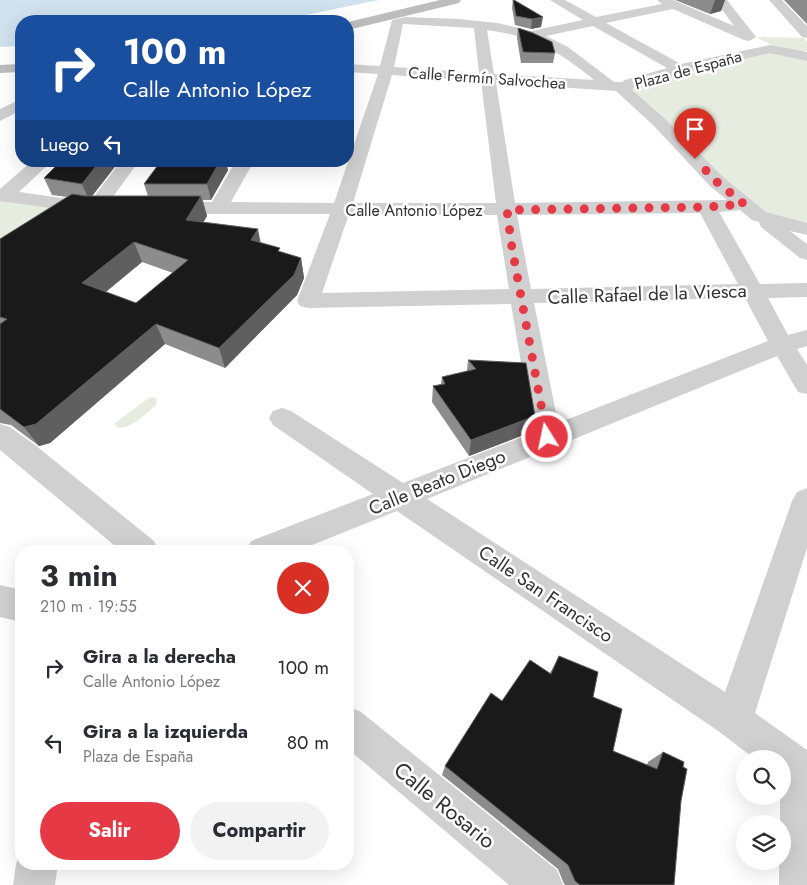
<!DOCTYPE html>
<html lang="es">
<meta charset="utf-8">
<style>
:root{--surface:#fff;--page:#f2f2f3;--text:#2b2b33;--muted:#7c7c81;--accent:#e63946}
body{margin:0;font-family:Jost,sans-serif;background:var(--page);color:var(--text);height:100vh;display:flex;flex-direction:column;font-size:19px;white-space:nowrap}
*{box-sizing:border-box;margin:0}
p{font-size:16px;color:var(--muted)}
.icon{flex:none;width:28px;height:28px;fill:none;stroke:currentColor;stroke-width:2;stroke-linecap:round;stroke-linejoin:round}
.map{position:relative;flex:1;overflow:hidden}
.drawer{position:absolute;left:15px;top:545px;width:339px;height:325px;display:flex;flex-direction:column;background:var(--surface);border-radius:20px;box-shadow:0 5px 20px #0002}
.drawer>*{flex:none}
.banner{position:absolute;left:15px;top:15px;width:339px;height:152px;border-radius:20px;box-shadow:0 5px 20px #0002;background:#1a4fa0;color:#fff;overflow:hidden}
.tools{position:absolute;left:736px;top:750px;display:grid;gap:10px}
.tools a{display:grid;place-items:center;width:55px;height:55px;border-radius:50%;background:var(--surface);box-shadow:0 5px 20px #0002;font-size:25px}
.pin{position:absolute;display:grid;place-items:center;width:42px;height:42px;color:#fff;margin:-51px -21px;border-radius:50% 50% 50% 0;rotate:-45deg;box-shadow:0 0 5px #0007}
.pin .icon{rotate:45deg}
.me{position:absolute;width:55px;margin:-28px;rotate:350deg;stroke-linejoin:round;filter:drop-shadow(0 0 4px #0008)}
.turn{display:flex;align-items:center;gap:18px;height:105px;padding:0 25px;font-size:22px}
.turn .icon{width:65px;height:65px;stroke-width:2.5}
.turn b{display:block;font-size:35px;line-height:42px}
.then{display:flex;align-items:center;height:48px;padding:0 25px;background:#0003;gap:10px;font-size:19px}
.round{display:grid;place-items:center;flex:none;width:52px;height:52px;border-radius:26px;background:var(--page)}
.overview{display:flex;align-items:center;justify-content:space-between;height:85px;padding:0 25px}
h1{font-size:30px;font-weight:700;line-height:38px}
.button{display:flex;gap:10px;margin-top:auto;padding:10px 25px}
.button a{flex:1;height:58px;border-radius:30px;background:var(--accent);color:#fff;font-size:20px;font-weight:700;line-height:58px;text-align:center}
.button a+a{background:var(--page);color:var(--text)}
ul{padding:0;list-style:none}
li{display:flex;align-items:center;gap:15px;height:75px;padding:0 25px}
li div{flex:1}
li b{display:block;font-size:19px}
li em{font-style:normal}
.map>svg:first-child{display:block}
.green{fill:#e6ecdf}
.water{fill:#cfe2ee}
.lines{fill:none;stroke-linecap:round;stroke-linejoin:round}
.street{fill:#d0d0d0;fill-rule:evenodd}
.secondary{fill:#bdbdbd;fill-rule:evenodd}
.wall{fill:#8c8c8c;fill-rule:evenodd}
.shaded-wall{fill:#5f5f5f}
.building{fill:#1a1a1a;stroke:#5f5f5f;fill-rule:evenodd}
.route{stroke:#e63946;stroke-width:9;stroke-dasharray:0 16.2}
.labels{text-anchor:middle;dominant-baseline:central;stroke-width:5;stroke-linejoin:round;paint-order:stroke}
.far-street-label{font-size:16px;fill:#333;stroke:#fff}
.street-label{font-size:19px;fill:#333;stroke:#fff}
.near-street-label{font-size:22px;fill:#333;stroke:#fff}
</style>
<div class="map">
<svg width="807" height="885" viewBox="0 0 807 885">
<rect width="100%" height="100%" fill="#fff"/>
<path class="green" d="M757,37L804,38L807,42V51C788,53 773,47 757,37Z
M770,49L807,57V229L759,216L623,90L630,83Z
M0,195L84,207L0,267Z
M150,397H154L157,399L156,405C146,413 129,432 116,427L115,423Z"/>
<path class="water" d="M0,0H379L277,21H265L242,16L220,21H21V46L0,47Z"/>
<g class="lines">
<path class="street" d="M550,0H565L596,17L662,4L657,0H673L734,26L715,0H727L756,37L749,41L744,40L673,9L606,23L681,64L770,45L807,52V61L770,53L682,73L635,86L632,90L665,119L724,178L766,212L807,223V235L790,231L807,244V260L800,258L761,227L759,222L752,220L740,210L719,212L760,284L807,283V297L768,298L788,335L807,330V346L797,349L807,365V394L798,392L777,356L427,499L725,692L792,501L797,492L807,488V548L755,713L807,750V885H779V861H782V824H780V796H782V759H755L721,733L397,511L297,551H246L251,541L373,494L273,425L269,418L273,411L282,408L291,411L403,483L533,433L511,304L308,308L300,306L297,301L330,214H168L161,212L158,208L161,204L168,202H212L236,161H254L231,202L334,203L378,74L348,72V64L380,66L392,20L406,17L459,19L497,23L531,31L583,20ZM403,24L474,28L479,73L394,67ZM593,26L667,68L625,80L622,82H614L568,47L546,36ZM487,30C535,37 557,50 594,80L494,74ZM392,75L481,81L496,203H353ZM496,83L616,91L653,125L710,186L727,200L515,203ZM700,213L738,284L531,289L517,215ZM349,214L497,215L509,289L322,293ZM745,298L768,341L558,423L534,303Z
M769,0H782L807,26V38L802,37Z
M21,99V110L0,121V109Z
M32,161H52L19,192L90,202L121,161H139L102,212L95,214L0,201V189Z
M0,424L10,427L35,445L154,541L159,551H121L0,450Z
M0,585L21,590V622L0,617Z
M348,706L361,712L557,870L563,885H509L348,749Z
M21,851V864H58L55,885H13L16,864Z"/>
<path class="secondary" d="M440,0H461L459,3L348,30V22Z
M21,64V72L0,73V65Z"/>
</g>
<path class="wall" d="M513,0L541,27L531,29L515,25L512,8Z
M675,0H725L721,11L710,14Z
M784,0H807V24Z
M518,28L555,53L553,63H521L517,38Z
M117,164L92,196H148L144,184L228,170L211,200H203L207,216L203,223L261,243L281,252L301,258L304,278L297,295L225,368L165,344L50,443L39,446L11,425L0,423V239L67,197L52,195L44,178ZM142,262L173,273L136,303L106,292Z
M468,360L531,432L469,456L432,402L433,386L441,384L442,377L467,371Z
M559,656L593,697L613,751L647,765L648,762L663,752L683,767L674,885H566L564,884L558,869L442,775L445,766L502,701L550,673Z"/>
<path class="shaded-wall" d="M715,0H725L721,11L710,14Z
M543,17L541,27L531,29L532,19Z
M100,161H116L117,164L89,200L82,184Z
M220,161H226L228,170L211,200L207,184Z
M201,196L207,216L192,241L186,220Z
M258,229L262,250L251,240Z
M134,242L142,262L92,303L82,283Z
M301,258L304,278L297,295L225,368L219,348Z
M156,324L165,344L50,443L39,446L24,427Z
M535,416L531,432L469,456L471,440Z"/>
<path class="building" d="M513,0H514L543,17L532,19L516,16Z
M518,28L533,33L552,42L555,53L523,52Z
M61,161H100L82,184L44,178Z
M161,161H220L207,184H144Z
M72,194L86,196H201L186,220L258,229L251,240L280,248L278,251L301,258L294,275L219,348L156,324L36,424L24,427L0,409V324L7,319L0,317V239ZM134,242L188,260L136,303L82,283Z
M468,360L526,363L535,416L471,440L433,386L445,384L442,377L476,369Z
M559,656L598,672L593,697L622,709L613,751L657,769L663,752L684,762L683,767L687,769L681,801L674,885H580L575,881L568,865L445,766L491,693L502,701L530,660L551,674Z"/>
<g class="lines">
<path class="route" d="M547,437L512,248L507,210L707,207L744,204L717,182L695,159"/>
</g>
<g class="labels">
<g class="far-street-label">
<text transform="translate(688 70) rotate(-15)">Plaza de España</text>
<text transform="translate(487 78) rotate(4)">Calle Fermín Salvochea</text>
<text x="414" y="210">Calle Antonio López</text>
</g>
<g class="street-label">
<text transform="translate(647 294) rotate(-2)">Calle Rafael de la Viesca</text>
<text transform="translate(437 482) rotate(-22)">Calle Beato Diego</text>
<text transform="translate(546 594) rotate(34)">Calle San Francisco</text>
</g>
<g class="near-street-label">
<text transform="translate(445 805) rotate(39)">Calle Rosario</text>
</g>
</g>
</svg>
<div class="tools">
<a><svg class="icon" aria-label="search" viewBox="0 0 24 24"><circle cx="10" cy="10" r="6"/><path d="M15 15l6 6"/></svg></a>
<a><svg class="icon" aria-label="layers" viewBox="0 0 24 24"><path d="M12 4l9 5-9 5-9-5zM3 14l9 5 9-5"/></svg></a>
</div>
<div class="pin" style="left:695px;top:159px;background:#d93025"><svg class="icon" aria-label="arrive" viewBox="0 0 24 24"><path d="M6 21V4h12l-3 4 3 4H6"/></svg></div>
<svg class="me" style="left:547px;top:437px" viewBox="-20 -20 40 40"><circle r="17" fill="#e63946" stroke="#fff" stroke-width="3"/><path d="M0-11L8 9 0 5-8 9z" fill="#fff"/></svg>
<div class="banner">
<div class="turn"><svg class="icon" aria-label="right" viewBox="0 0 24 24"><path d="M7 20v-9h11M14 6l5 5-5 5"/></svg><div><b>100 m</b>Calle Antonio López</div></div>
<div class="then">Luego<svg class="icon" aria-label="left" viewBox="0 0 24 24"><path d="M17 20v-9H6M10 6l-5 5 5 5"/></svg></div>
</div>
<section class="drawer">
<div class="overview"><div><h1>3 min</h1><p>210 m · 19:55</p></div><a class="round" style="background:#d93025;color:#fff"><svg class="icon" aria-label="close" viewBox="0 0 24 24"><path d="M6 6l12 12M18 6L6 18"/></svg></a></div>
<ul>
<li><svg class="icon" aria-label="right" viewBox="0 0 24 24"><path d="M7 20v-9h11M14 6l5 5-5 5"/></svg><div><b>Gira a la derecha</b><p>Calle Antonio López</p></div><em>100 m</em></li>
<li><svg class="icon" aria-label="left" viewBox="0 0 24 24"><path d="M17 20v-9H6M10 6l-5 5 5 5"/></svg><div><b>Gira a la izquierda</b><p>Plaza de España</p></div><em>80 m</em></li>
</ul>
<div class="button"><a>Salir</a><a>Compartir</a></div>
</section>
</div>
